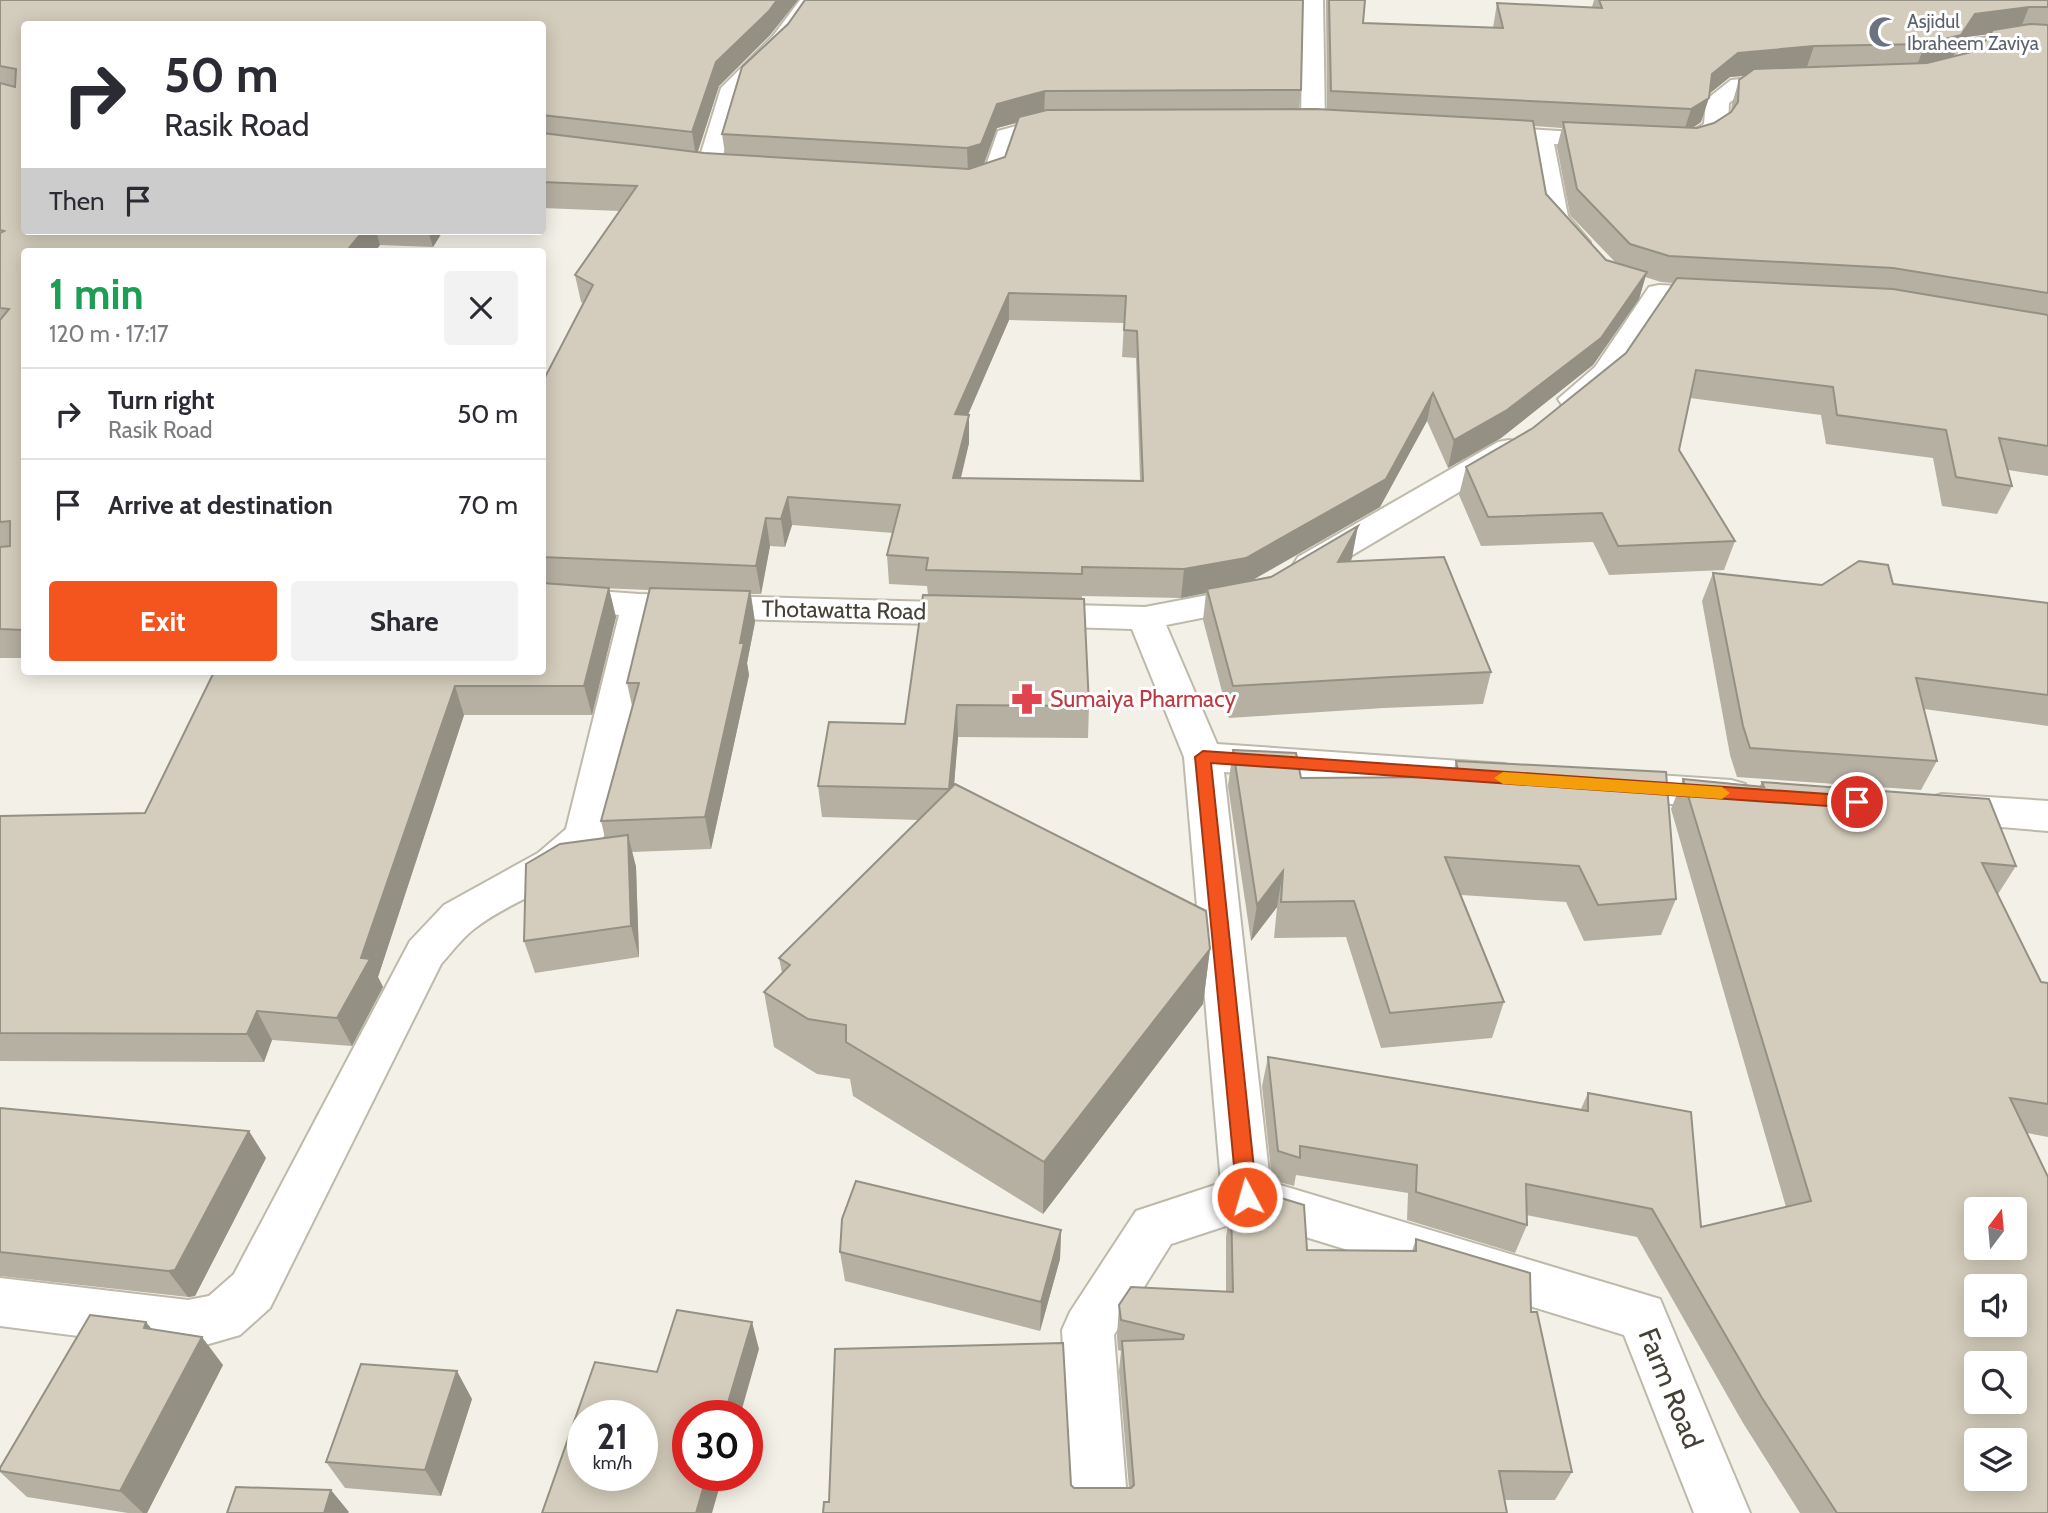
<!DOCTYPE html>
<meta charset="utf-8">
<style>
:root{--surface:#fff;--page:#f2f2f3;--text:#2b2b33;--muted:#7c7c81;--line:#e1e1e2;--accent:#f4541d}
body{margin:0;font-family:Cabin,sans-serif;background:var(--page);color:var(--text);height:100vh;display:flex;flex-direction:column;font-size:26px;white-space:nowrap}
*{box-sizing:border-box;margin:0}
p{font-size:23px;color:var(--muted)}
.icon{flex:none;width:38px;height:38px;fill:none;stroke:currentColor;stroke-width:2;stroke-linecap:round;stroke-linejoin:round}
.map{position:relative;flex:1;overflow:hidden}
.sheet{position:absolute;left:21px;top:248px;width:525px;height:427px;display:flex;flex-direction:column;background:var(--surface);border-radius:7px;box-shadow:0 4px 18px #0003}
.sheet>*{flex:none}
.guide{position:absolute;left:21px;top:21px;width:525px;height:214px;border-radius:7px;box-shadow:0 4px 18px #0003;background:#fff;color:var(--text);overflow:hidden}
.needle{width:46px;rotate:16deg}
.tools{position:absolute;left:1964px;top:1197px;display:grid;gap:14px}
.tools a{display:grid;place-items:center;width:63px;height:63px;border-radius:7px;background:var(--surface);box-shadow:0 4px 18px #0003;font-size:35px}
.speed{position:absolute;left:567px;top:1400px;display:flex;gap:14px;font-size:35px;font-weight:700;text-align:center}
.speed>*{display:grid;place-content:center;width:91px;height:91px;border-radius:50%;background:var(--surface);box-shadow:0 4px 18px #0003;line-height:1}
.speed small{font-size:18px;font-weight:400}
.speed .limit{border:10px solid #d22;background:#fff;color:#111}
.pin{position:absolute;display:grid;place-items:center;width:60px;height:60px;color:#fff;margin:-30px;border:4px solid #fff;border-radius:50%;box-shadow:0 2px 7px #0007}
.me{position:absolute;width:77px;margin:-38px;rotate:354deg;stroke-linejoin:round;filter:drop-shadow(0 0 5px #0008)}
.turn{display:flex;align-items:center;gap:24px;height:147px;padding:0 28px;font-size:32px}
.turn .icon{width:91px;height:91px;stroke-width:2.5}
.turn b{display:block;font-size:49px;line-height:60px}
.then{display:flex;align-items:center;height:66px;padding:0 28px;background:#0003;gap:14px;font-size:26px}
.round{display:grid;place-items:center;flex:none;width:74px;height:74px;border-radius:7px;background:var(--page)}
.summary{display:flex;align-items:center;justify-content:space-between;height:119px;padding:0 28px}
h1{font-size:42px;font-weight:700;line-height:52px;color:#1e9e55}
.cta{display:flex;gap:14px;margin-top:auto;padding:14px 28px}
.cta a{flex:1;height:80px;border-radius:7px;background:var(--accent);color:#fff;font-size:28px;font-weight:700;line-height:80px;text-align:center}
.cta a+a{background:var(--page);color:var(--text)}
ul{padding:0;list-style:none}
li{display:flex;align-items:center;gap:21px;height:91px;padding:0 28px;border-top:2px solid var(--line)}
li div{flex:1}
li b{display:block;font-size:26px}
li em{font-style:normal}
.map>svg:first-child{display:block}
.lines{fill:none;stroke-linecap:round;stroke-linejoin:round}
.street-casing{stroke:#beb9aa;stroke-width:4}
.street{fill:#fff;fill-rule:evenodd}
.wall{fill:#b6b0a3;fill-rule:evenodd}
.shaded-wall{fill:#949084}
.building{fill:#d4cdbd;stroke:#949084;stroke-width:2;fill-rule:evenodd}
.route{fill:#f4541d;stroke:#9f3713;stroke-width:2}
.slow{fill:#f59e0b}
.labels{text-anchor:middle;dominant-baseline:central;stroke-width:6;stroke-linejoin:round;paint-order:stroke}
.far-worship-label{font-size:19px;fill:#5b616d;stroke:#fff;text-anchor:start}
.street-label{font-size:23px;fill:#464136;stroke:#fff}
.health-label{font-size:23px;fill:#be3a42;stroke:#fff;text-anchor:start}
.near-street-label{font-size:28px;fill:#464136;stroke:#fff}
</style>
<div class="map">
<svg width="2048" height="1513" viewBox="0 0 2048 1513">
<rect width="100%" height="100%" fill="#f3f1e7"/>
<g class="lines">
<defs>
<path id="street" d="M800,0H820L789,46L743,90L717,174L708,176L699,174L696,169L721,88L773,36Z
M1303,0H1323L1325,124L1321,129H1305L1301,124Z
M2020,33H2048V47L2020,45L1982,51L1969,71L1927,82L1919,80L1916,75L1919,70L1953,61L1966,40Z
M1790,74L1798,76L1801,81L1798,86L1745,91L1729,103L1728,127C1714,147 1689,154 1666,148L1663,143L1666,138L1684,136L1704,124L1706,100L1731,80Z
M1045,118L1071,120L1075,125L1071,130L1046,132L1017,140L1004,180L970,192L950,188L946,183L950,178L968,176L984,171L998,131Z
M1483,126L1620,135L1624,140L1620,145L1612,147L1554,144L1568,216L1590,242L1586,248C1568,252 1552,236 1543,220C1536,206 1533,161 1530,143L1475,138L1471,133L1475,128Z
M1659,285L1720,288L1730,290L1734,296L1730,302L1720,304L1667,302C1647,332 1605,416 1562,405L1558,399L1595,367L1649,287Z
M1509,440L1520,442L1525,449L1520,456L1322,573L1310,576L1298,573L1293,565L1298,557L1498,442Z
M1255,586L1267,589L1272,597L1267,605L1166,625L1217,744L1504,764L1518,768L1524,778L1518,788L1504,792L1224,772L1270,1182L1660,1299L1750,1513H1694L1624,1335L1247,1219L1171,1244L1114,1335L1128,1513H1072L1062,1330L1070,1312L1136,1211L1221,1183L1184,757L1132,629L1034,626L1022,623L1016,615L1022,607L1034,604L1145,607Z
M542,587L639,594L973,603L985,606L991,614L985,622L973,625L654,617L604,836C577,885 515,896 474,929C462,938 451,953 441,964L270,1308L240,1335L188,1350L0,1326V1278L188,1300L209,1296L234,1274L410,941L444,905L538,853L566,829L619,615L542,609Z
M1613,772L1731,780L1745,784L1751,794L1745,804L1731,808L1613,800L1599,796L1593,786L1599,776Z
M1942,794L2048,801V831L1942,822L1928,818L1922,808L1928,798Z"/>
</defs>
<use href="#street" class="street-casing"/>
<use href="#street" class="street"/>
</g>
<path class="wall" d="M0,0L771,34L719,86L698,152L725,154L722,134L742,67L1301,90L1299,109H1327L1326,0H1365L1363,23L1493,28L1497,3L1592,7L1594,0H2048V476L2008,470L2012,486L1997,514L1942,506L1933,458L1826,444L1821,415L1690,398L1679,450L1735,541L1724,570L1609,575L1593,542L1481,546L1459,495L1466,467L1533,428L1626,353L1673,283L1661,282L1645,277L1639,299L1593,365L1501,438L1448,468L1427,421L1380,507L1253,580L1352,558L1350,562L1491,672L1483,704L1384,708L1229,718L1203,620L1206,593L1181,598L1082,596L1089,706L1088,738L958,737L954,785L1210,949L1203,1004L1043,1214L853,1096L850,1079L817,1074L774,1047L764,992L782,973L779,958L918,820L822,817L818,786L905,724L928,595L927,586L889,584L887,555L893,533L792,525L785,547L770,546L761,594H751L755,622L747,663L749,675L711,849L632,852L636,867L639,957L535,973L524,941L605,838L601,821L632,706L627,683L649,590L598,588L616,617L592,715H464L378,977L383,987L352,1046L272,1040L264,1062L0,1061V816L145,813L214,672H542V383L583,303L581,302L575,275L620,211L542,208V24L24,231H443L433,247L380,245L24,252V658H0ZM1990,34L1979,50L1953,57L1966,37ZM1744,76L1739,80L1732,104L1731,112L1714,123L1697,128H1693L1701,122L1709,94L1730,77ZM1017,123L1005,157L984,164L997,128ZM1534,126L1562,128L1557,147L1570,215L1615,262L1606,260L1546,194ZM1009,320L1124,323L1122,357L1136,358L1140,480L961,478L969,443L968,415Z
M1713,573L1822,585L1893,584L2048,603V726L1924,709L1937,761L1921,790L1737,777L1730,755L1702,601Z
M1233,750L1301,778L1452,777L1456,761L1676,899L1661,935L1584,941L1566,902L1461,895L1504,1002L1492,1038L1381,1048L1346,937L1274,938L1277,907L1251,941L1228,786Z
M1683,779L1759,787L1762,782L2016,866L1998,894L2041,982L2048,983V1137L2027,1133L2048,1513H1800L1743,1423L1637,1237L1526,1215L1527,1225L1515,1253L1407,1220L1408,1193L1296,1175L1294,1186L1272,1180L1262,1086L1268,1057L1581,1109L1588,1093L1701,1227L1786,1207L1671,809Z
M0,1108L266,1158L195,1296L188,1297L0,1276Z
M1258,1191L1307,1250L1412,1251L1416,1239L1531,1312L1572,1472L1555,1500H1505L823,1513L1071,1485L1074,1488H1129L1119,1371L1121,1351L1118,1350L1117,1336L1119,1305L1226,1292V1237L1231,1205L1254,1207Z
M1061,1230L1060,1259L1040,1331L845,1281L840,1252Z
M152,1329L223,1365L147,1513H128L27,1497L0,1472V1468Z
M472,1399L441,1496L345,1488L326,1462Z"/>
<path class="shaded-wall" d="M777,0H798L771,34L719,86L696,157L692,132L716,62Z
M2029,7L2020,30L1966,37L1951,59L1916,68L1925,44L1975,14Z
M1814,46L1806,70L1730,77L1704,98L1712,74L1738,53Z
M1045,91L1044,115L997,128L982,169L968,173L967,148L997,104Z
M1709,98L1701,122L1683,134L1691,109Z
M363,231H376L380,245L375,252H346Z
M428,231H443L433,247Z
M1647,272L1639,299L1593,365L1501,438L1448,468L1454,440Z
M1009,293V320L956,442L955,414Z
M1433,393L1427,421L1380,507L1242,586L1207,589L1206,593L1181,598L1184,569Z
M969,415V443L954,506L953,478Z
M788,497L792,525L785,547L781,519Z
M766,518L770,546L761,594L756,566Z
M1358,526L1352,558L1333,594L1338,562Z
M609,588L616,617L592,715L584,686Z
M750,591L755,622L747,663L749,675L711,849L705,817Z
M455,686L464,715L378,977L383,987L352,1046L337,1018L361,958Z
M957,705L958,737L951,821L949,789Z
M628,835L636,867L639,957L631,926Z
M1283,871L1277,907L1251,941L1257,905Z
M1210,949L1203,1004L1043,1214L1044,1162Z
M257,1011L272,1040L264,1062L247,1034Z
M249,1131L266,1158L195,1296L188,1297L168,1271Z
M1061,1230L1060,1259L1040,1331L1041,1302Z
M146,1322L169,1350L144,1328Z
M752,1322L759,1349L740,1416H724Z
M202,1337L223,1365L147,1513H143L120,1491Z
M457,1371L472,1399L441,1496L425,1470Z
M707,1475H723L712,1513H696Z
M331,1490L349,1512L348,1513H324Z"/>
<path class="building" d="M0,0H777L769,11L716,62L692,132L542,115V24H24V231H363L346,252H24V630L0,629V547L10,546V521L0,522V320L9,309L0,308V233L4,231L0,230V83L15,87L16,69L0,66Z
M805,0H1303L1301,90L1045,91L997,104L981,144L967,148L722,134L742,67L788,24Z
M1329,0H1365L1363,23L1503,28L1497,3L1602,8L1599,0H2048V7H2029L1975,14L1961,35L1925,44L1814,46L1738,53L1712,74L1709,98L1691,109L1331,91Z
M2030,24L2048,25V293L1893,268L1669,256L1630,244L1577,189L1563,122L1697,128L1714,123L1731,112L1738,102L1739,80L1754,69L1927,63L1979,50L1993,30Z
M1316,109L1533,121L1546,194L1606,260L1647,272L1601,338L1507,410L1454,440L1433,393L1386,479L1246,558L1184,569L1082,567V574L926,570L928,558L887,555L900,505L788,497L781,519L766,518L756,566L542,557V383L593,285L575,275L637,186L542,182V133L704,153L969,169L1005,157L1019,117L1047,110ZM1009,293L1126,296L1124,330L1137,331L1143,481L953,478L969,415L955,414Z
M1677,278L1893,289L2048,315V446L1999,438L2012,486L1956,477L1946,430L1837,415L1833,387L1696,370L1679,450L1735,541L1618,546L1602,513L1488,517L1466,467L1533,428L1626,353Z
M1358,526L1338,562L1444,557L1491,672L1391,677L1233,686L1207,589L1271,577Z
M1859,561L1888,565L1893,584L2048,603V695L1916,678L1937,761L1750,748L1743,726L1713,573L1822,585Z
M542,583L609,588L584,686H455L361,958L370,959L337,1018L257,1011L247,1034L0,1033V816L145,813L214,672H542Z
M650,588L750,591L740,643H744L705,817L601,821L639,683H627Z
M923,595L1084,599L1089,706L957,705L949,789L818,786L829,722L905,724Z
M1233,750L1296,753L1301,778L1459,777L1456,761L1666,772L1676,899L1598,905L1579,866L1445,857L1504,1002L1390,1013L1354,901L1281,902L1283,871L1257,905Z
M1683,779L1764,787L1762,782L1989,799L2016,866L1982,863L2041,982L2048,983V1104L2010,1098L2048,1177V1513H1837L1762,1398L1652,1209L1526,1184L1527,1225L1416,1192L1417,1165L1300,1146V1158L1278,1151L1268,1057L1588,1111V1093L1691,1112L1701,1227L1811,1201ZM1976,1209H2014V1248H1976ZM1976,1286H2014V1325H1976ZM1976,1363H2014V1402H1976ZM1976,1440H2014V1479H1976Z
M955,784L1206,911L1210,949L1044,1162L846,1042V1025L808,1019L764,992L790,965L779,958Z
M628,835L631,926L524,941L526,864L560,844Z
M0,1108L249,1131L175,1270L168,1271L0,1252Z
M856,1181L1061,1230L1041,1302L840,1252L842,1219Z
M1258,1191L1304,1205L1307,1250L1416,1251V1239L1530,1273L1531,1312H1537L1572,1472L1499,1471L1507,1513H823L824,1502H829L835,1349L1063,1343L1071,1485L1074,1488H1131L1134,1485L1122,1341L1183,1339L1184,1335L1121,1320L1119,1305L1131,1287L1233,1292L1231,1205L1256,1207Z
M677,1310L752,1322L724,1416H688V1475H707L696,1513H542L595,1362L657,1372ZM583,1416H642V1475H583Z
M90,1315L146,1322L144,1328L202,1337L120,1491L0,1471V1468Z
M361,1364L457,1371L425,1470L326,1462Z
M236,1487L331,1490L324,1513H227Z"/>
<path class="route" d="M1203,751L1857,796L1865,802L1857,808L1211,763L1257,1197L1254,1203L1247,1206L1240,1203L1237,1197L1195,757Z"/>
<path class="slow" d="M1503,772L1722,787L1730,793L1722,799L1503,784L1494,778Z"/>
<defs>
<symbol id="mosque-bare" viewBox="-9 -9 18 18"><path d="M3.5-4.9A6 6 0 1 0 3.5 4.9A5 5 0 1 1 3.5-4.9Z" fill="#6b7280" stroke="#fff" stroke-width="2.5" paint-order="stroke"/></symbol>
<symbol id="pharmacy-bare" viewBox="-9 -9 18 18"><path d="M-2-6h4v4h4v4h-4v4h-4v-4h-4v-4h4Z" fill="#e0444e" stroke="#fff" stroke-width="2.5" paint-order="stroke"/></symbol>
</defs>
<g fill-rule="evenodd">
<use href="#mosque-bare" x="1862" y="10" width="44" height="44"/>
<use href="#pharmacy-bare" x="1005" y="677" width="44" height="44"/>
</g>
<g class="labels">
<g class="far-worship-label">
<text x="1907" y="21">Asjidul<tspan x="1907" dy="22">Ibraheem Zaviya</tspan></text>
</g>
<g class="street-label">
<text transform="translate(844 610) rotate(1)">Thotawatta Road</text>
</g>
<g class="health-label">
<text x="1050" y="699">Sumaiya Pharmacy</text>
</g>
<g class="near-street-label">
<text transform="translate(1671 1388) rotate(68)">Farm Road</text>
</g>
</g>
</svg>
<div class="tools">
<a><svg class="needle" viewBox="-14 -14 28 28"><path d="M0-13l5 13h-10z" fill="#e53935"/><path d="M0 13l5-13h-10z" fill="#7c7c81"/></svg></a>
<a><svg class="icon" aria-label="sound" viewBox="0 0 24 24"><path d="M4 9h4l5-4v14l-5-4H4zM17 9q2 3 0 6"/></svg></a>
<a><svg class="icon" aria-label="search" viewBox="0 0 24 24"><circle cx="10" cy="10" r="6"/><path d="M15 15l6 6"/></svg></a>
<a><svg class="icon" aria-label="layers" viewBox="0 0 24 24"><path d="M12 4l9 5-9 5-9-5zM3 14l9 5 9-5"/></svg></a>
</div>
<div class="speed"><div>21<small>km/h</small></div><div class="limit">30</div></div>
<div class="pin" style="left:1857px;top:802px;background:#d93025"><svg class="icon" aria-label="arrive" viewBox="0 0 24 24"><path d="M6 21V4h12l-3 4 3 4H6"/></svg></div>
<svg class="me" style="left:1247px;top:1197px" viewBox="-20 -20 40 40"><circle r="17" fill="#f4541d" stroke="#fff" stroke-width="3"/><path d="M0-11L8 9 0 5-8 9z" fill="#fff"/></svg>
<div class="guide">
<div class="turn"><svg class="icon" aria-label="right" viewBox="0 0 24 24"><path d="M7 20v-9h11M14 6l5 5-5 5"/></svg><div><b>50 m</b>Rasik Road</div></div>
<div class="then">Then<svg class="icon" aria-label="arrive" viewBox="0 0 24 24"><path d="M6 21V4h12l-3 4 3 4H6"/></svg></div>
</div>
<section class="sheet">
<div class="summary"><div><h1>1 min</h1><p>120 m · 17:17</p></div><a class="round"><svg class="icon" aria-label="close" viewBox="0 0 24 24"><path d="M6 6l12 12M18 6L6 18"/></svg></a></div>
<ul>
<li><svg class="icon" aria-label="right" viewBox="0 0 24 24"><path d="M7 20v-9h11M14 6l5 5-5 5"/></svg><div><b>Turn right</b><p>Rasik Road</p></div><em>50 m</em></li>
<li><svg class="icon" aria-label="arrive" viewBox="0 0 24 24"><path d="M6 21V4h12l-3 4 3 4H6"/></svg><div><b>Arrive at destination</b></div><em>70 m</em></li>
</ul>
<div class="cta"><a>Exit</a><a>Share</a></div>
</section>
</div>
